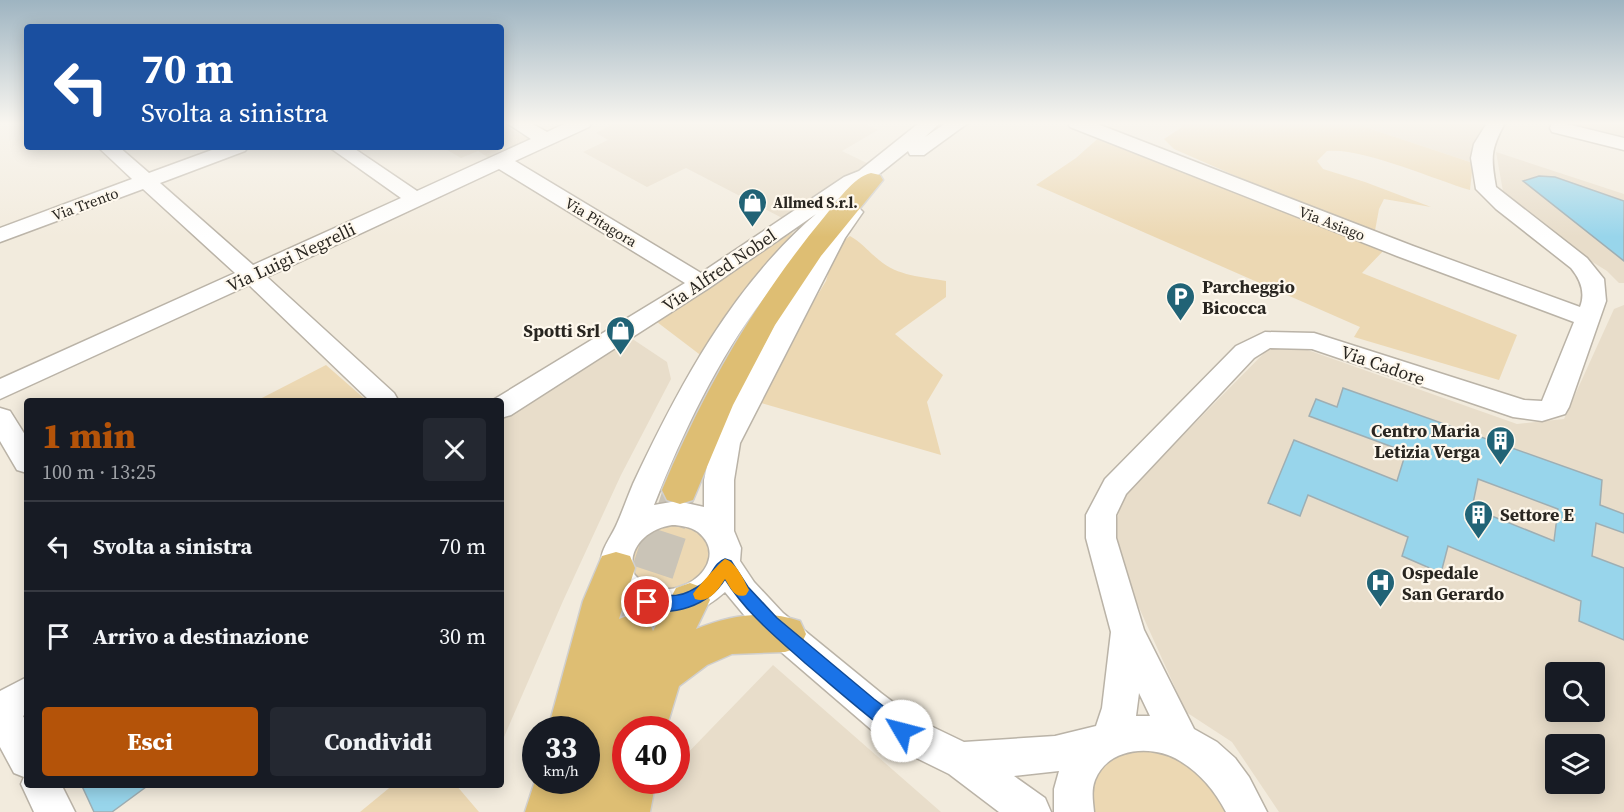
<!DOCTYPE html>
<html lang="it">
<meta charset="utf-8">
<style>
:root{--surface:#171b24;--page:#242831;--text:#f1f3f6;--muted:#9ea1a6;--line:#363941;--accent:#b45309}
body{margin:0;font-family:"Source Serif 4",serif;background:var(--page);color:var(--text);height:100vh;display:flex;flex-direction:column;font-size:22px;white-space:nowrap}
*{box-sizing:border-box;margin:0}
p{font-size:20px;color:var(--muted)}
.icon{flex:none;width:33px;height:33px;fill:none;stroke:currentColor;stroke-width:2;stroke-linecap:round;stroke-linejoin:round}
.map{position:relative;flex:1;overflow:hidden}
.drawer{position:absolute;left:24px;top:398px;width:480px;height:390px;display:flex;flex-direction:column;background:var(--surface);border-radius:6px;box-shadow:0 3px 15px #0003}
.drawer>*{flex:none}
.guide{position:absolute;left:24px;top:24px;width:480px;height:126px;border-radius:6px;box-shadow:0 3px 15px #0003;background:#1a4fa0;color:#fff;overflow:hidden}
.controls{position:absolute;left:1545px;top:662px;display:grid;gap:12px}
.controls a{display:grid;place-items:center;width:60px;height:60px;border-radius:6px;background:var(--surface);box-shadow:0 3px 15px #0003;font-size:30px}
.speed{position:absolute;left:522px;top:716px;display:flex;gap:12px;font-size:30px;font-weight:700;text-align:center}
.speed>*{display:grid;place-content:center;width:78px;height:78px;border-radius:50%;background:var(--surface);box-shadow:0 3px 15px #0003;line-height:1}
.speed small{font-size:15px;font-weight:400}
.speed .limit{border:9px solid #d22;background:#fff;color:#111}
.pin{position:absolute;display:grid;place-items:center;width:51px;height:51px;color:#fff;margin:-26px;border:3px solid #fff;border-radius:50%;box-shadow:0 2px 6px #0007}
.me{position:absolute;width:66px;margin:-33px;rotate:307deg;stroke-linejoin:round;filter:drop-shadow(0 0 4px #0008)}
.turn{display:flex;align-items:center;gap:21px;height:126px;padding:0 18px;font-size:27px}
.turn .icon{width:78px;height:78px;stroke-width:2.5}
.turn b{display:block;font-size:42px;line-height:51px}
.round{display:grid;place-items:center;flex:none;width:63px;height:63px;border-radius:6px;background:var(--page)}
.headline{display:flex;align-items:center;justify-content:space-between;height:102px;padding:0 18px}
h1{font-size:36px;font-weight:800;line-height:45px;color:var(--accent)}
.button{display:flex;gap:12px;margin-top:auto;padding:12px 18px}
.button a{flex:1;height:69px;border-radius:6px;background:var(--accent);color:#fff;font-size:24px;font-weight:800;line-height:69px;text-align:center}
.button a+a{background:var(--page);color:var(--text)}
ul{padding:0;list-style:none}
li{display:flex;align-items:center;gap:18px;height:90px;padding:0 18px;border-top:2px solid var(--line)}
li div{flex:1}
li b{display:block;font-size:22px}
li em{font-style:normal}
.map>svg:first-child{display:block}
.built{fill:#e8ddca;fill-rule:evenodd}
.green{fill:#ecd8b3}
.building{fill:#98d5eb;stroke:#9eaeb3;stroke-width:1.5;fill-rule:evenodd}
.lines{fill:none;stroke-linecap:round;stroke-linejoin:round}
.major-tunnel-far1{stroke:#cac4b7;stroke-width:33;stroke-dasharray:33 16;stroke-linecap:butt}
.major-tunnel{stroke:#cac4b7;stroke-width:42;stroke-dasharray:42 21;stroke-linecap:butt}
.minor-casing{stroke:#bab3a7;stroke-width:3}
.major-casing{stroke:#d0cfce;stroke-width:3}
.minor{fill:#fff;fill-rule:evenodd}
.major{fill:#debe73;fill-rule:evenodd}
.route{fill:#1a73e8;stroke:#114b97;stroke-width:1.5}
.slow{fill:#f59e0b}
.labels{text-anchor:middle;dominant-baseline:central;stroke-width:4.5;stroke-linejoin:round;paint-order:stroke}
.far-poi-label{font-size:15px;font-weight:bold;fill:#292621;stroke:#fef8ed;text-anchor:start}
.far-street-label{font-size:15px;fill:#292621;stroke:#fef8ed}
.street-label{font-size:18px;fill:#292621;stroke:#fef8ed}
.poi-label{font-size:18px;font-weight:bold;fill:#292621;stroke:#fef8ed;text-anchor:start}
</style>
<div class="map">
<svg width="1624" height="812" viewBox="0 0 1624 812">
<rect width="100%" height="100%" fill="#f2ebdd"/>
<path class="built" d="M614,123H863L878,130L842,151L871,165L786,220L686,168L647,187L583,152L608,140L596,133Z
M1353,123H1484L1473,163Z
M1567,123H1624V138L1597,131Z
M501,124L533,141L492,160L478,151L461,158L442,147H501Z
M1496,152L1624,194V283H1619L1607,271L1557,240L1504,197Z
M1624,305V812H1279L1232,742L1186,712L1110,543L1124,495L1268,349L1302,348L1517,424L1564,419L1614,309ZM1556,672H1594V711H1556ZM1556,744H1594V783H1556Z
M631,338L667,362L671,379L621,475L563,601L501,744V418Z
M773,665L941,812H649L655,787L662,780H676L677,764Z"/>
<path class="green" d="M1177,123H1353L1473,163L1470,190C1433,179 1361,147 1327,151L1317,161L1323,169L1365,182L1431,207L1384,199L1379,209L1374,236L1174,149L1164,139L1182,127Z
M1104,133L1385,249L1362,273L1517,335L1499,380L1354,337L1360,327L1036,185L1076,158Z
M793,232L703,357L657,322Z
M850,236C862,243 869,252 879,260C897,276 923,277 946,281V297L895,334L943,375L927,402L941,455L761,403L788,344L826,281L836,246Z
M326,365L366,400H258Z
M673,525L684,526L703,536C734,593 618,614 632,550C636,534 658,527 673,525Z
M1135,747L1187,758L1235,812H1086C1096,772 1093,761 1135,747Z
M394,784L456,785L479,812H360Z"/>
<path class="building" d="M1539,176L1555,177L1624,201V261L1523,181Z
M1343,388L1602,480L1600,505L1624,514V533L1596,523L1592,556L1624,568V640L1579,621L1581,601L1448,546L1441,573L1402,556L1408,537L1308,495L1300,516L1268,503L1294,440L1397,481L1406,452L1309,416L1316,399L1337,407ZM1478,479L1558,509L1554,541L1472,508Z
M81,784H150L112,812H94Z"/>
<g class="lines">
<path class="major-tunnel-far1" d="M669,524L680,490"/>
<path class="major-tunnel" d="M633,632L669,522"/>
<defs>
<path id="minor" d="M507,123H531L547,132L566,123H591L589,127L515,161L701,273L844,177L859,171L919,123H940L925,137L946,123H968L924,155H910L908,151L873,179L858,185L832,203L842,205L845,208L852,206L859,208L863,212L845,238L740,443L734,480V531L741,548L740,561L754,582L783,613L881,693L914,718L964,742L1055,736L1096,726L1102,708L1111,632L1086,538V515L1105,479L1236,346L1265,332L1314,333L1524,400L1542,401L1574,322L1397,256L1070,127L1068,123H1095L1413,246L1580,307C1586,292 1580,279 1571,268L1496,209L1476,189L1471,158L1474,144L1487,123H1505C1490,150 1491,158 1496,187L1587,258L1604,279L1606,301L1569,407L1565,414L1542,421L1513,417L1312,349L1270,348L1254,358L1126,494L1116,515V538L1144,630L1194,729L1217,742L1235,758L1249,777L1267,812H1226C1215,791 1200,773 1180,761C1153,744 1108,747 1095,780C1091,790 1093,801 1094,812H1054V789L1059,771L1014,776L1045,798L1051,812H999L949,774L888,744L759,633L725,592C706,609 676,624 650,616C626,608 603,596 601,568C599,551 609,541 616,526C622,513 627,498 633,484C680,384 732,287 816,214L709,288L511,415L501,418V400H493L685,283L499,169L267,277L394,393L398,400H369L249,285L0,399V379L235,273L143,189L0,242V228L132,179L98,147H119L149,173L220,147H248L245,151L160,183L253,265L401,198L329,147H352L417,191L531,139ZM837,219L823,238L774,326L712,443L704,480V507L677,501L654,505C697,397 749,296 837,219ZM672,525C680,525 691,527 698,532C737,564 668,615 634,574C626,548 647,529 672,525ZM1139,693L1150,716H1136Z
M1563,123L1624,138V150L1552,132L1550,128L1552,124Z
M0,408L10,411L27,438V473L17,470L0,441Z
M27,677V713L23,716L27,723V784H61L75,812H34L21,784L24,777L14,773L0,747V691Z"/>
<path id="major" d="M871,173L880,175L883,180L821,256L775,325L733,405L693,500L680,504L667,500L662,490C704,390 756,299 825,216C837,202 853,177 871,173Z
M616,552L630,556L635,568L619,619L633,614L648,619L653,631L676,588L690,583L704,588L710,600L696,629C728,616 766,609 800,621L806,634L800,647L785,652L732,654L707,665L679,686L666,729H626V780H656L650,812H525L536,778V780H586V729H548L583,601L602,556Z"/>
</defs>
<use href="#minor" class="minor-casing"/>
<use href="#major" class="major-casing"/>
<use href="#minor" class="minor"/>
<use href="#major" class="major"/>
</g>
<linearGradient id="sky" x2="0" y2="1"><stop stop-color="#9eb4c1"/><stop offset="0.52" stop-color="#f9f6f0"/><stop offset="1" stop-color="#f9f6f0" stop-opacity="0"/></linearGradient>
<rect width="1624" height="237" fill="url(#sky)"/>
<path class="route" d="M725,559L731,561L748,587L777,618L874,699L908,725L911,731L908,737L902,740L895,737C864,714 835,688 805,663C776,637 746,613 725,579C708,606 672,618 642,607L639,602L642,597C657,591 673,600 688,592C694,589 703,585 707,579C713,572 716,562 725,559Z"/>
<path class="slow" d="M725,559C736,562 744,580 749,590L746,595C734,599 731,588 725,579C718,590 709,604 695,599L693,594C695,590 722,560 725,559Z"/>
<defs>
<symbol id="shop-pin" viewBox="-11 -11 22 30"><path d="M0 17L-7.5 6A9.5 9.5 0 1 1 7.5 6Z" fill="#216376" stroke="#fef8ed"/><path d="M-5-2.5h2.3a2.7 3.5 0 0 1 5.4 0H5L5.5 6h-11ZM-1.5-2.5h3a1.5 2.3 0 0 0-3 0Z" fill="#fff"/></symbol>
<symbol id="parking-pin" viewBox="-11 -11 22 30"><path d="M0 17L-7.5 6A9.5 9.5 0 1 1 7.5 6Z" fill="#216376" stroke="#fef8ed"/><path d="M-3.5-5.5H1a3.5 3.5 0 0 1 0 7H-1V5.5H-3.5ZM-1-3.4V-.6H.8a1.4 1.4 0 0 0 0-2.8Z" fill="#fff"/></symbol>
<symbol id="building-pin" viewBox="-11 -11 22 30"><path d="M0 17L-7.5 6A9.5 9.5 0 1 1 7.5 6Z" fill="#216376" stroke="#fef8ed"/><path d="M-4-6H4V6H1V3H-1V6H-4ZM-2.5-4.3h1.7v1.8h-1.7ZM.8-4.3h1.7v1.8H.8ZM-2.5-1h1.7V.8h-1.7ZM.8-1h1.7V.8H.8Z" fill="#fff"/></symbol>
<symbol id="hospital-pin" viewBox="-11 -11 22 30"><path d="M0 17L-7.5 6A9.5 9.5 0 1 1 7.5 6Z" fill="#216376" stroke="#fef8ed"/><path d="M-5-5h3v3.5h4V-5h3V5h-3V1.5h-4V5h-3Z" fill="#fff"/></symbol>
</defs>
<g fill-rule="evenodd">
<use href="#shop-pin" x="736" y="186" width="33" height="45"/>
<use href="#parking-pin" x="1164" y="280" width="33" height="45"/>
<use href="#shop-pin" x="604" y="314" width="33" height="45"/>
<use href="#building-pin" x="1484" y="424" width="33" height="45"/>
<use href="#building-pin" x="1462" y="498" width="33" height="45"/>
<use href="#hospital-pin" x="1364" y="566" width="33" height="45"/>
</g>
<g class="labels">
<g class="far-poi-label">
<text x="773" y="202">Allmed S.r.l.</text>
</g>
<g class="far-street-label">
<text transform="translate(85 204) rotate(-20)">Via Trento</text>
<text transform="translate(601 222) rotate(31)">Via Pitagora</text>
<text transform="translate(1332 223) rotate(21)">Via Asiago</text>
</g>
<g class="street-label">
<text transform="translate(291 257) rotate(-25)">Via Luigi Negrelli</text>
<text transform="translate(719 270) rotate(-34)">Via Alfred Nobel</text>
<text transform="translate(1383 365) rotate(19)">Via Cadore</text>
</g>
<g class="poi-label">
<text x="1202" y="286">Parcheggio<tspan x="1202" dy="21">Bicocca</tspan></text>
<text x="600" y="330" text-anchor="end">Spotti Srl</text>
<text x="1480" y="430" text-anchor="end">Centro Maria<tspan x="1480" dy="21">Letizia Verga</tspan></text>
<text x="1500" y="514">Settore E</text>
<text x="1402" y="572">Ospedale<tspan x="1402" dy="21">San Gerardo</tspan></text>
</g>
</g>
</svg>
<div class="controls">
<a><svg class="icon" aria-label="search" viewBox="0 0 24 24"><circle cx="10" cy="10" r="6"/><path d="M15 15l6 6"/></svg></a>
<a><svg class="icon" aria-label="layers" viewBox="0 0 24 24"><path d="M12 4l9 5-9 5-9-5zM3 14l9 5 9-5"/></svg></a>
</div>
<div class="speed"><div>33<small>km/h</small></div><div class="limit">40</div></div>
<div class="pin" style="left:647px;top:602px;background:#d93025"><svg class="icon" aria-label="arrive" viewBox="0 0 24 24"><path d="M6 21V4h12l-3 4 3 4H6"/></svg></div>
<svg class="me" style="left:902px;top:731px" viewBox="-20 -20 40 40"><circle r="19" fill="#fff"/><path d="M0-13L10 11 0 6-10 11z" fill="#1a73e8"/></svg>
<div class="guide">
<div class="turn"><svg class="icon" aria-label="left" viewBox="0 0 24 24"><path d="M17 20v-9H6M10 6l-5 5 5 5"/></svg><div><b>70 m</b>Svolta a sinistra</div></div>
</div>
<section class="drawer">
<div class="headline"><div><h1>1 min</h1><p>100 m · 13:25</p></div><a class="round"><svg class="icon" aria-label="close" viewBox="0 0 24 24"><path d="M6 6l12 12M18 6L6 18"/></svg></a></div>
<ul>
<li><svg class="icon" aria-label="left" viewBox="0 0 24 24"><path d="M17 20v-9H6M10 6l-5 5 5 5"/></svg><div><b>Svolta a sinistra</b></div><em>70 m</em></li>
<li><svg class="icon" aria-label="arrive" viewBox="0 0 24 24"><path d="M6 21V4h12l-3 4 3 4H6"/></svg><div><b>Arrivo a destinazione</b></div><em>30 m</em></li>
</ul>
<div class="button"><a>Esci</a><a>Condividi</a></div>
</section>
</div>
